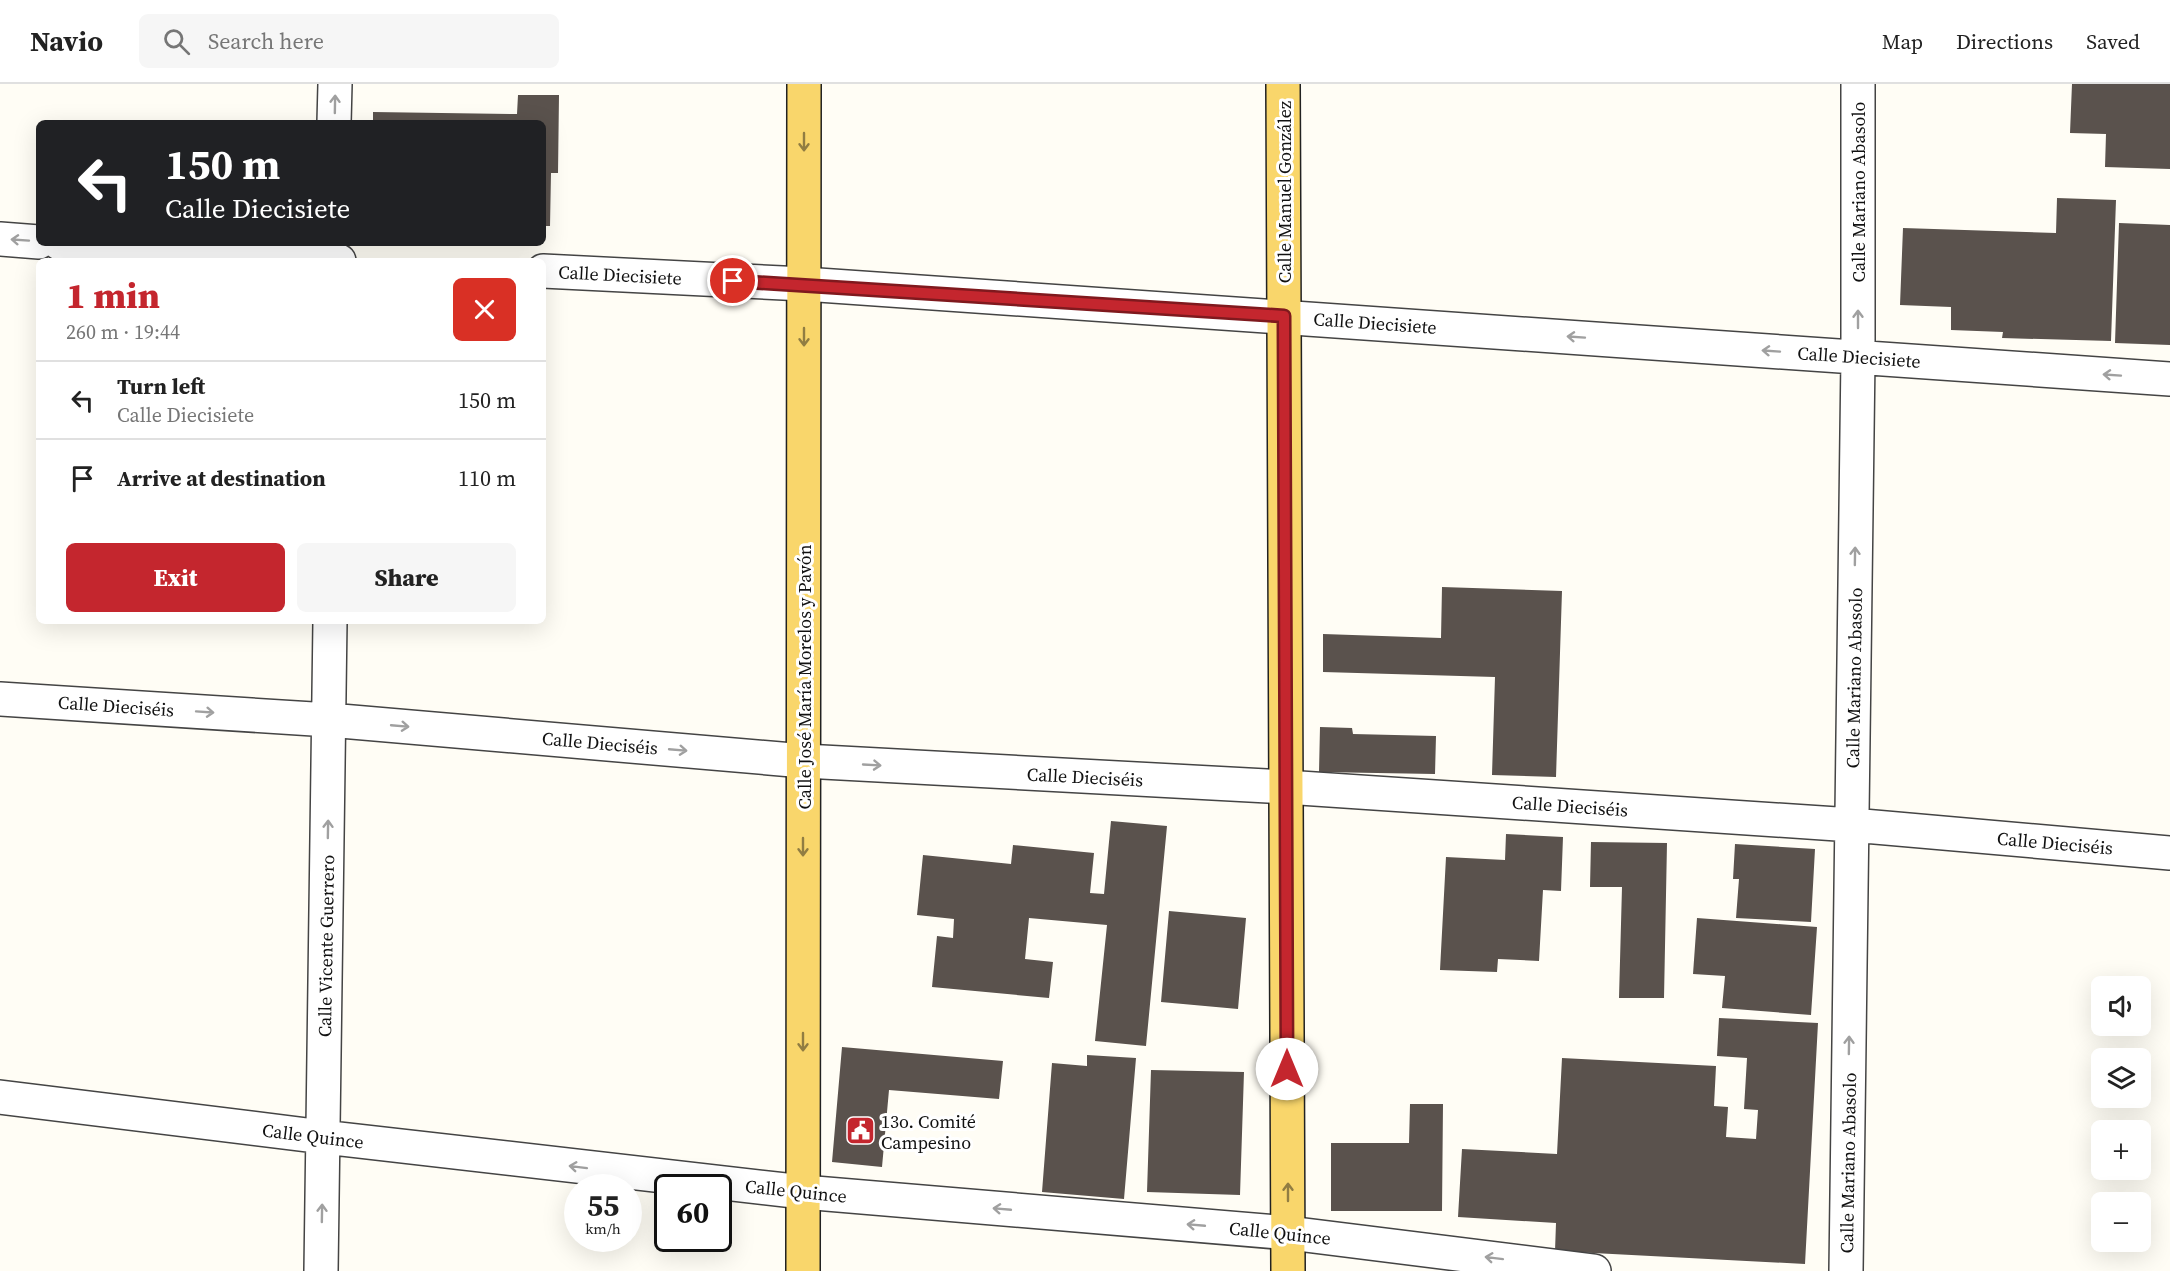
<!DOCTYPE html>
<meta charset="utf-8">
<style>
:root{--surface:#fff;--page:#f6f6f6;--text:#222;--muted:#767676;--line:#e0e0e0;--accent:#c4262e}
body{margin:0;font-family:"Source Serif 4",serif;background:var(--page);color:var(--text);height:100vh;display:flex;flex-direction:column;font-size:22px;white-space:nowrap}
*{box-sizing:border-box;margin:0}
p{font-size:20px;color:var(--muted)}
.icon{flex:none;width:33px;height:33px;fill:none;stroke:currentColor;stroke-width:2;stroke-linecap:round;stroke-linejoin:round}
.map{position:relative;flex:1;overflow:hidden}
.details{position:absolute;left:36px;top:174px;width:510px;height:366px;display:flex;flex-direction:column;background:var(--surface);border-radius:9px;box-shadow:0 6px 24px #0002}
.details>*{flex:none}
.top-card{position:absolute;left:36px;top:36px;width:510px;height:126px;border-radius:9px;box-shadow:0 6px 24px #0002;background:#202124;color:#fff;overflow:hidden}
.controls{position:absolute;left:2091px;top:892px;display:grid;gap:12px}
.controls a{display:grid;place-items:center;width:60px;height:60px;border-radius:9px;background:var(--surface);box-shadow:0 6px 24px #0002;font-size:30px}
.speed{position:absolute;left:564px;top:1090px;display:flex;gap:12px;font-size:30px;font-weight:700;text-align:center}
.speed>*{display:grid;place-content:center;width:78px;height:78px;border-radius:50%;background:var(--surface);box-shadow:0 6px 24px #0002;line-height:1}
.speed small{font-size:15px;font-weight:400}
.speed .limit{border:3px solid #111;border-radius:9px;background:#fff;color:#111}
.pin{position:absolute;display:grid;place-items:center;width:51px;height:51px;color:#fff;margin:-26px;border:3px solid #fff;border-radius:50%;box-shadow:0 2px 6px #0007}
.me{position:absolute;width:66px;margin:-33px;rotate:0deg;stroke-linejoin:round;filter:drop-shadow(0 0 4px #0008)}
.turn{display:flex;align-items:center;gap:21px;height:126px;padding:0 30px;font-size:27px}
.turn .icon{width:78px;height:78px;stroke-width:2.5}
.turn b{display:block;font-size:42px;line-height:51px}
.round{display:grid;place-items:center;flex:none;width:63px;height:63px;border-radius:9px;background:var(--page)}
.overview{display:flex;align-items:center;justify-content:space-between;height:102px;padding:0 30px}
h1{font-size:36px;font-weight:800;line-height:45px;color:var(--accent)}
.button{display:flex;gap:12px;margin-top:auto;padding:12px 30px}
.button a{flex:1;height:69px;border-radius:9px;background:var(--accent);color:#fff;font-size:24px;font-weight:800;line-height:69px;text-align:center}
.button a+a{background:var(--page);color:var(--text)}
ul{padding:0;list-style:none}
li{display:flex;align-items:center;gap:18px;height:78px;padding:0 30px;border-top:2px solid var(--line)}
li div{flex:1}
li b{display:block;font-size:22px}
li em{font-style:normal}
header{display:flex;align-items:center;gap:36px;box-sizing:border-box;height:84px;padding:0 30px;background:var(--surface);border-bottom:2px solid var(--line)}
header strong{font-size:28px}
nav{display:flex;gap:33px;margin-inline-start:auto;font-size:21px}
.search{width:420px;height:54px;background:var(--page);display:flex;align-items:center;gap:15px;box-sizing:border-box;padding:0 21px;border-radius:9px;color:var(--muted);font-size:22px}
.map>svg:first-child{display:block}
.building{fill:#5a524d}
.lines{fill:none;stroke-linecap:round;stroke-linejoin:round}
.street-casing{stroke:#444;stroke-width:36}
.primary-casing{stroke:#222;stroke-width:36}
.street{stroke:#fff;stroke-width:33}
.primary{stroke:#f9d66b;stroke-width:33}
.oneway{stroke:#a0a0a0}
.oneway2{stroke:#917d42}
.route-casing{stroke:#7f191e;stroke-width:15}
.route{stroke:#c4262e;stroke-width:10}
.labels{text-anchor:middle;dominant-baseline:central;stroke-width:6;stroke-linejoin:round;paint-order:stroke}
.street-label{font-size:18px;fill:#111;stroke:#fff}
.poi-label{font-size:18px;fill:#111;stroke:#fff;text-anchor:start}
</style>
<header>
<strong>Navio</strong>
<div class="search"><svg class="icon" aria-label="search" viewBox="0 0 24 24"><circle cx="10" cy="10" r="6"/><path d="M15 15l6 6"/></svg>Search here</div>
<nav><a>Map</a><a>Directions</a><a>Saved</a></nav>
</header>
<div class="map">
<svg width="2170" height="1187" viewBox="0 0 2170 1187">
<rect width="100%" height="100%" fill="#fffdf5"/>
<path class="building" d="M2072,0H2170V85L2105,83L2106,50L2070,49Z
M518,11H559L558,89H551L550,142H543V39H373V28L517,30Z
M2057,114L2116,116L2111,257L2002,254L2003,248L1951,246V223L1900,221L1903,144L2056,149Z
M2119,139L2170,141V261L2115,259Z
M1442,503L1562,507L1556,693L1492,691L1495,593L1323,588V550L1441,554Z
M1320,643L1352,644L1353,650L1436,652L1435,690L1319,688Z
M1111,737L1167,742L1146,962L1095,957L1107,841L1029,834L1025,875L1053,878L1049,914L932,903L937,852L953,854L954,835L917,831L923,771L1011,780L1013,761L1094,769L1090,809L1104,810Z
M1506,750L1563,753L1561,807L1543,806L1539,877L1498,875L1497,888L1440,886L1446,773L1505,776Z
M1591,758L1667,759L1664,914H1619L1622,803H1590Z
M1735,760L1815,765L1811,838L1736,834L1739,795H1733Z
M1169,827L1246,834L1238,925L1161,918Z
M1697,834L1817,843L1811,931L1722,924L1725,892L1693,890Z
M1719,934L1818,939L1805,1180L1555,1167L1556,1139L1458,1133L1462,1065L1557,1070L1562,974L1716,982L1714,1022L1728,1023L1726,1053L1756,1055L1758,1026L1744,1025L1747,974L1717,972Z
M842,963L1003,977L999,1015L889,1006L882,1083L832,1078Z
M1087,971L1136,974L1124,1115L1042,1108L1052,979L1087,982Z
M1151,986L1244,988L1240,1111L1147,1108Z
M1410,1020H1443L1442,1127H1331V1059H1409Z"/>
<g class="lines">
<defs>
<path id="street" d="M334,39L335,0
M0,155L39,158
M59,159L339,177
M543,187L804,200L2170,295
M0,615L329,636L804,677L1285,703L1852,741L2170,769
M0,1013L323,1053L803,1108L1289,1149L1594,1187
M321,1187L330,537
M1846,1187L1858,273V0"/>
<path id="primary" d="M1283,0L1288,1187
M803,1187L804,0"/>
</defs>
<use href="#street" class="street-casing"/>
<use href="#primary" class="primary-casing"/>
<use href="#street" class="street"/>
<use href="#primary" class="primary"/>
</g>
<defs><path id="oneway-shaft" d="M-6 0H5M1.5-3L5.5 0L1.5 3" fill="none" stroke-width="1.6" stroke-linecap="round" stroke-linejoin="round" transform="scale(1.5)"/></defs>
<g class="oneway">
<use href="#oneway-shaft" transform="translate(335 20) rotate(-89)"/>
<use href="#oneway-shaft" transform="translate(20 156) rotate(-176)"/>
<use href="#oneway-shaft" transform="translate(1858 235) rotate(-90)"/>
<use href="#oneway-shaft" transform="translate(1576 253) rotate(-176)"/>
<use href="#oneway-shaft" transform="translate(1771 267) rotate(-176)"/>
<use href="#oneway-shaft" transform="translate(2112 291) rotate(-176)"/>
<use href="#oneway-shaft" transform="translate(1855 472) rotate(-89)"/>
<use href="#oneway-shaft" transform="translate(205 628) rotate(4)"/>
<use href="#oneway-shaft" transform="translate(400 642) rotate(5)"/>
<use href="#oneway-shaft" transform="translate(678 666) rotate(5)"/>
<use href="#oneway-shaft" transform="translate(872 681) rotate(3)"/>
<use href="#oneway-shaft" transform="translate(328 745) rotate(-89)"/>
<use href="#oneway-shaft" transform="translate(1849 961) rotate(-89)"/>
<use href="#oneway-shaft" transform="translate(578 1083) rotate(-173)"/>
<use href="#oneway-shaft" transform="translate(1002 1125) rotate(-175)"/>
<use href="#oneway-shaft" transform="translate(322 1129) rotate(-89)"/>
<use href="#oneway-shaft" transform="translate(1196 1141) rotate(-175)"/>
<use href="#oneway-shaft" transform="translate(1494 1174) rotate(-173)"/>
</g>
<g class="oneway2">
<use href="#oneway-shaft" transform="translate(804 58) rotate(90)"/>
<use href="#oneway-shaft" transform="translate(804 253) rotate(90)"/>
<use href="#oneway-shaft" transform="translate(803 763) rotate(90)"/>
<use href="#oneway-shaft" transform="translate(803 958) rotate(90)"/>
<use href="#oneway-shaft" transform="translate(1288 1108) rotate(-90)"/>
</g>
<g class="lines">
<defs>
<path id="route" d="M733,197L1284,232L1287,985"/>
</defs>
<use href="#route" class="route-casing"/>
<use href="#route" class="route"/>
</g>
<defs>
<symbol id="civic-square" viewBox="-11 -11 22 22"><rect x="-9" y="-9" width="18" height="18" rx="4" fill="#c4262e" stroke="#fff"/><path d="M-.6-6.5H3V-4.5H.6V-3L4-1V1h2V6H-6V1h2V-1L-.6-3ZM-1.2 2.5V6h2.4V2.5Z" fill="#fff"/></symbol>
</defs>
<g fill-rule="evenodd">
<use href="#civic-square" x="844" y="1030" width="33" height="33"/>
</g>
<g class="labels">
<g class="street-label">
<text transform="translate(1284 108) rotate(-90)">Calle Manuel González</text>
<text transform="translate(1858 108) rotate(-90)">Calle Mariano Abasolo</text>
<text transform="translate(620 191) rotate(3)">Calle Diecisiete</text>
<text transform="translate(1375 239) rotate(4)">Calle Diecisiete</text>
<text transform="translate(1859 273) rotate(4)">Calle Diecisiete</text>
<text transform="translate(804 593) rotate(-90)">Calle José María Morelos y Pavón</text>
<text transform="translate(1854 594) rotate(-89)">Calle Mariano Abasolo</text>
<text transform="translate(116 622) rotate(4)">Calle Dieciséis</text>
<text transform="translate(600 659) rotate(5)">Calle Dieciséis</text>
<text transform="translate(1085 693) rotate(3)">Calle Dieciséis</text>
<text transform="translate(1570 722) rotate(4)">Calle Dieciséis</text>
<text transform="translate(2055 759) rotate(5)">Calle Dieciséis</text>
<text transform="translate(326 862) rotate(-89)">Calle Vicente Guerrero</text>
<text transform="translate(313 1052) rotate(7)">Calle Quince</text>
<text transform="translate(1848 1079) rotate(-89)">Calle Mariano Abasolo</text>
<text transform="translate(796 1107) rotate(6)">Calle Quince</text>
<text transform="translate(1280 1149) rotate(6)">Calle Quince</text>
</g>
<g class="poi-label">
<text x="881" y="1037">13o. Comité<tspan x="881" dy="21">Campesino</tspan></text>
</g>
</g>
</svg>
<div class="controls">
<a><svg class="icon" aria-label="sound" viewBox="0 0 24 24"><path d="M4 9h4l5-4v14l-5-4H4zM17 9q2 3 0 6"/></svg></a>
<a><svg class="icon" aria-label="layers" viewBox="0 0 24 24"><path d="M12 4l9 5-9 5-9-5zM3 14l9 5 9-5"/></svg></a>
<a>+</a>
<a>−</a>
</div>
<div class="speed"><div>55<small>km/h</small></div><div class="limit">60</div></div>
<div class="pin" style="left:733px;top:197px;background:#d93025"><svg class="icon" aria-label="arrive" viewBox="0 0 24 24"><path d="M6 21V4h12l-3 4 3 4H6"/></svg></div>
<svg class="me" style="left:1287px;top:985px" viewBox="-20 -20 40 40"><circle r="19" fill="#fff"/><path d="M0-13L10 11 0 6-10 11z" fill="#c4262e"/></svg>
<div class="top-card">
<div class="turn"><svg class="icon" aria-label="left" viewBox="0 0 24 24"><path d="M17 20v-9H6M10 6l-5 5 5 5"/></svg><div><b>150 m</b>Calle Diecisiete</div></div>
</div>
<section class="details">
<div class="overview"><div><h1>1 min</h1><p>260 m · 19:44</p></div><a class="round" style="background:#d93025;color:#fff"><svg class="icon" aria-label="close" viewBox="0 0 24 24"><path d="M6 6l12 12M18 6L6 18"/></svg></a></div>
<ul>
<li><svg class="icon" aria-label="left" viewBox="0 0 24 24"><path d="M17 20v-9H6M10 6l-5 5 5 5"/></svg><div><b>Turn left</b><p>Calle Diecisiete</p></div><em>150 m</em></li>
<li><svg class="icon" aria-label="arrive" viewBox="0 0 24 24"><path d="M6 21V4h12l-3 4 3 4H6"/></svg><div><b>Arrive at destination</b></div><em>110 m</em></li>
</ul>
<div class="button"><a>Exit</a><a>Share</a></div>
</section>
</div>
